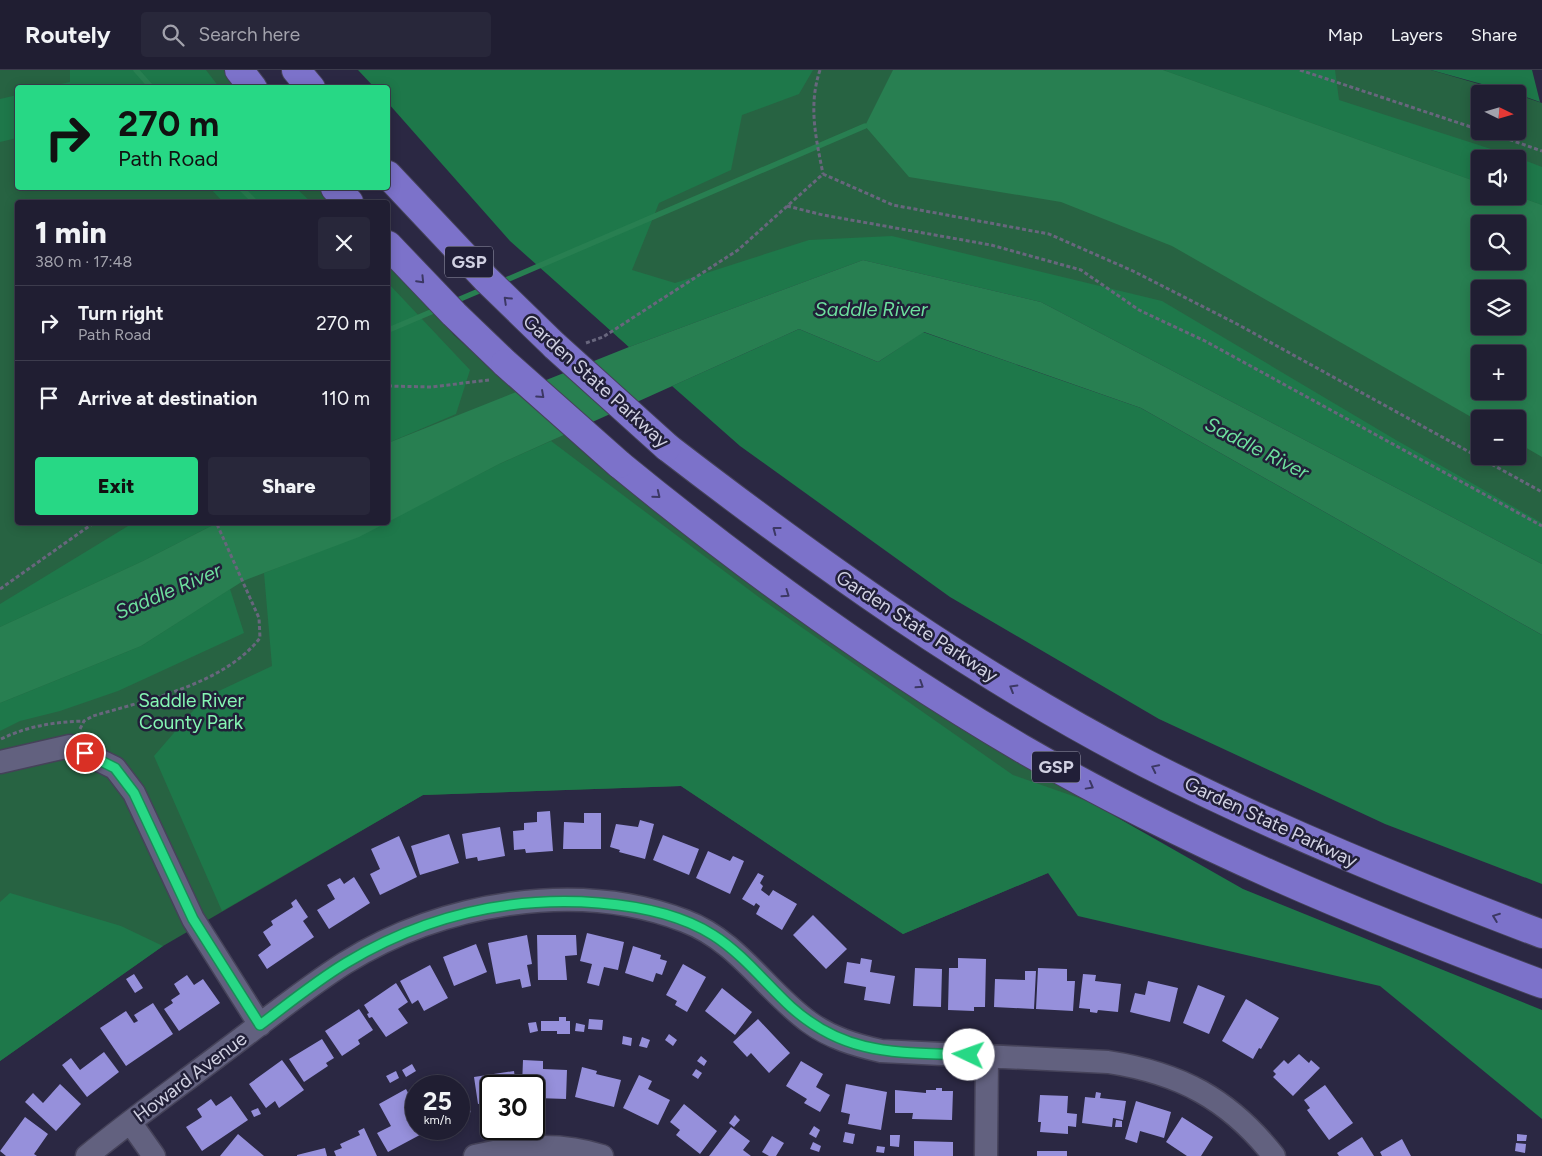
<!DOCTYPE html>
<meta charset="utf-8">
<style>
:root{--surface:#201e32;--page:#28273a;--text:#f1f3f6;--muted:#a2a2ac;--line:#3d3c4d;--accent:#27d885}
body{margin:0;font-family:Figtree,sans-serif;background:var(--page);color:var(--text);height:100vh;display:flex;flex-direction:column;font-size:19px;white-space:nowrap}
*{box-sizing:border-box;margin:0}
p{font-size:16px;color:var(--muted)}
.icon{flex:none;width:28px;height:28px;fill:none;stroke:currentColor;stroke-width:2;stroke-linecap:round;stroke-linejoin:round}
.map{position:relative;flex:1;overflow:hidden}
.panel{position:absolute;left:15px;top:130px;width:375px;height:325px;display:flex;flex-direction:column;background:var(--surface);border-radius:5px;box-shadow:0 2px 12px #0003,0 0 0 1px var(--line)}
.panel>*{flex:none}
.banner{position:absolute;left:15px;top:15px;width:375px;height:105px;border-radius:5px;box-shadow:0 2px 12px #0003,0 0 0 1px var(--line);background:#27d885;color:#111;overflow:hidden}
.needle{width:32px;rotate:95deg}
.tools{position:absolute;left:1471px;top:15px;display:grid;gap:10px}
.tools a{display:grid;place-items:center;width:55px;height:55px;border-radius:5px;background:var(--surface);box-shadow:0 2px 12px #0003,0 0 0 1px var(--line);font-size:25px}
.speed{position:absolute;left:405px;top:1005px;display:flex;gap:10px;font-size:25px;font-weight:700;text-align:center}
.speed>*{display:grid;place-content:center;width:65px;height:65px;border-radius:50%;background:var(--surface);box-shadow:0 2px 12px #0003,0 0 0 1px var(--line);line-height:1}
.speed small{font-size:12px;font-weight:400}
.speed .limit{border:2px solid #111;border-radius:8px;background:#fff;color:#111}
.pin{position:absolute;display:grid;place-items:center;width:42px;height:42px;color:#fff;margin:-21px;border:2px solid #fff;border-radius:50%;box-shadow:0 1px 5px #0007}
.me{position:absolute;width:55px;margin:-28px;rotate:273deg;stroke-linejoin:round;filter:drop-shadow(0 0 4px #0008)}
.turn{display:flex;align-items:center;gap:18px;height:105px;padding:0 20px;font-size:22px}
.turn .icon{width:65px;height:65px;stroke-width:2.5}
.turn b{display:block;font-size:35px;line-height:42px}
.round{display:grid;place-items:center;flex:none;width:52px;height:52px;border-radius:5px;background:var(--page)}
.overview{display:flex;align-items:center;justify-content:space-between;height:85px;padding:0 20px}
h1{font-size:30px;font-weight:800;line-height:38px}
.primary-button{display:flex;gap:10px;margin-top:auto;padding:10px 20px}
.primary-button a{flex:1;height:58px;border-radius:5px;background:var(--accent);color:#111;font-size:20px;font-weight:800;line-height:58px;text-align:center}
.primary-button a+a{background:var(--page);color:var(--text)}
ul{padding:0;list-style:none}
li{display:flex;align-items:center;gap:15px;height:75px;padding:0 20px;border-top:1px solid var(--line)}
li div{flex:1}
li b{display:block;font-size:19px}
li em{font-style:normal}
header{display:flex;align-items:center;gap:30px;box-sizing:border-box;height:70px;padding:0 25px;background:var(--surface);border-bottom:1px solid var(--line)}
header strong{font-size:24px}
nav{display:flex;gap:28px;margin-inline-start:auto;font-size:18px}
.search{width:350px;height:45px;background:var(--page);display:flex;align-items:center;gap:12px;box-sizing:border-box;padding:0 18px;border-radius:5px;color:var(--muted);font-size:19px}
.map>svg:first-child{display:block}
.green{fill:#276342;fill-rule:evenodd}
.forest{fill:#1e784a}
.water{fill:#287f51;fill-rule:evenodd}
.lines{fill:none;stroke-linecap:round;stroke-linejoin:round}
.stream{stroke:#287f51;stroke-width:5.5}
.building{fill:#9690db}
.minor-casing{stroke:#454259;stroke-width:25}
.highway-casing{stroke:#454259;stroke-width:30}
.path{stroke:#68667d;stroke-width:3;stroke-dasharray:4 2.5;stroke-linecap:butt}
.minor{stroke:#62617f;stroke-width:22}
.highway{stroke:#7c72ca;stroke-width:28}
.highway-bridge-casing{stroke:#454259;stroke-width:30;stroke-linecap:butt}
.highway-bridge{stroke:#7c72ca;stroke-width:28}
.oneway{stroke:#3c3864}
.route-casing{stroke:#198c56;stroke-width:12}
.route{stroke:#27d885;stroke-width:9}
.labels{text-anchor:middle;dominant-baseline:central;stroke-width:5;stroke-linejoin:round;paint-order:stroke}
.shield{fill:#211f38;stroke:#9c9caf;stroke-width:1}
.shield-label{font-size:18px;font-weight:bold;fill:#d1d1e2}
.street-label{font-size:19px;fill:#d1d1e2;stroke:#211f38}
.park-label{font-size:19px;fill:#85f6b3;stroke:#211f38}
.water-label{font-size:20px;font-style:italic;fill:#6ddf9e;stroke:#211f38}
</style>
<header>
<strong>Routely</strong>
<div class="search"><svg class="icon" aria-label="search" viewBox="0 0 24 24"><circle cx="10" cy="10" r="6"/><path d="M15 15l6 6"/></svg>Search here</div>
<nav><a>Map</a><a>Layers</a><a>Share</a></nav>
</header>
<div class="map">
<svg width="1542" height="1086" viewBox="0 0 1542 1086">
<rect width="100%" height="100%" fill="#2b2843"/>
<path class="green" d="M0,0H237L250,17L18,18V118H329L341,132H18V452H388V187L454,265L599,396L1090,732L1048,803L903,864L681,716L423,725L163,876L0,991Z
M729,0H1431L1513,24H1480V61H1518V25L1542,33V494L1041,232L863,190L629,277L566,220ZM1480,89H1518V126H1480ZM1480,154H1518V191H1480ZM1480,219H1518V256H1480ZM1480,284H1518V321H1480ZM1480,349H1518V386H1480Z"/>
<path class="forest" d="M70,0H206L219,17H47L70,12Z
M358,0H813L799,24L742,45L731,100L659,133L632,200L675,213L809,170L892,166L1162,231L1396,370L1542,453V494L1041,232L863,190L629,277L510,171L388,33V18L374,17Z
M1163,0H1335L1339,30L1519,88L1542,97V135L1517,126L1518,89H1480V113Z
M1431,0H1532L1540,32L1518,24Z
M17,25V68L0,72V29Z
M210,118H296L311,132H223Z
M388,213L470,300L456,344L388,373Z
M799,259L878,292L923,262L1141,338L1542,565V814L1385,754L1159,649L950,527L740,376L672,316Z
M551,371L764,531L1013,705L1090,732L1243,819L1542,940V1049L1380,916L1078,846L1048,803L903,864L681,716L423,725L222,841L154,686L204,628L272,596L264,503L359,466L499,394Z
M133,453H217L143,491L0,557V534Z
M230,519L244,563L118,621L60,641L20,651L0,661V633L141,576Z
M10,823L121,856L163,876L0,991V832Z"/>
<path class="water" d="M893,0H1163L1480,113V126H1517L1542,135V387L1518,373V349H1480V352L1172,176L1061,132L909,107L865,56ZM1480,154H1518V191H1480ZM1480,219H1518V256H1480ZM1480,284H1518V321H1480Z
M863,190L1041,232L1542,494V565L1141,338L924,262L878,292L799,259L499,394L388,452V373L629,277Z
M217,453H386L359,467L243,511L141,576L0,633V557L143,491Z"/>
<g class="lines">
<path class="stream" d="M136,0L152,18
M241,118L255,132
M499,213L865,56
M453,232L486,218
M388,257L391,259L438,239"/>
</g>
<path class="building" d="M550,741L553,781L526,783L525,779L514,780L513,761L524,760V753L537,752V742Z
M584,743H601V779H563L564,752L584,753Z
M640,750L654,754L645,789L619,782L620,780L610,777L616,754L638,757Z
M500,757L505,786L478,791L477,787L466,789L462,764Z
M449,764L459,793L420,805L411,776Z
M663,765L699,779L689,805L653,790Z
M399,766L417,807L380,825L370,804L380,799L371,779Z
M708,781L730,791L733,786L744,791L730,824L696,808Z
M758,803L764,806L760,813L763,816L761,820L769,826L773,820L797,834L782,860L756,844L760,836L756,833L754,836L742,829Z
M354,807L370,833L329,859L317,840L335,829L327,815L340,808L344,814Z
M296,829L308,847L303,851L314,867L267,899L258,885L271,875L263,862L273,855L271,851L293,837L291,833Z
M813,845L847,879L826,899L793,865Z
M587,863L624,872L618,900L604,897L599,916L587,913L592,894L580,891Z
M527,865L532,894L527,895L531,916L522,918L520,909L496,914L488,873Z
M537,865H576L577,885L565,886L567,910H538Z
M476,874L487,902L454,916L443,887Z
M633,876L661,885L660,889L667,891L662,905L656,903L653,912L625,903Z
M861,888L872,890L870,902L895,906L890,934L864,930L866,917L844,913L847,892L860,894Z
M958,888L986,889L985,937H974V941L948,940L949,898H958Z
M683,894L706,907L687,942L675,935L677,931L666,925Z
M430,895L448,928L424,941L418,930L412,934L400,911Z
M915,898L942,899L941,937L913,936Z
M1038,898L1067,899V911H1075L1073,941L1036,939Z
M1025,901H1036L1034,939L994,937L995,909L1025,910Z
M134,904L143,918L135,923L126,909Z
M1083,904L1096,905L1095,911L1121,914L1118,942L1098,940L1097,943L1090,942V939L1079,938Z
M187,905L194,915L203,909L220,933L179,961L164,939L173,933L171,930L180,924L174,914Z
M1148,911L1178,918L1170,952L1130,942L1135,923L1145,925Z
M396,913L408,932L398,939L408,953L386,967L372,947L369,948L367,944L369,943L364,935Z
M1198,915L1225,926L1209,964L1183,953Z
M722,918L752,942L735,965L705,941Z
M1246,929L1279,948L1261,979L1259,978L1253,989L1222,971Z
M153,933L173,964L126,996L100,958L126,941L134,953L138,951L134,945Z
M359,939L373,960L358,970L360,974L342,986L325,961Z
M559,947H566V951H570V964H557V961H541V951H559Z
M589,949L603,950L602,960L588,959Z
M758,949L790,983L769,1003L751,983L747,987L733,972Z
M536,952L538,961L530,963L528,953Z
M576,953L585,955L584,962L575,961Z
M669,964L677,970L673,976L665,970Z
M623,966L632,968L631,976L622,974Z
M642,967L650,970L647,978L639,976Z
M322,969L334,988L326,993L328,996L304,1012L289,989Z
M104,982L119,1002L87,1027L62,995L71,988L80,1000Z
M1299,984L1309,993L1311,990L1320,998L1293,1026L1273,1007L1276,1004L1273,1001L1284,990L1288,994Z
M701,986L707,991L704,996L697,991Z
M282,990L304,1020L279,1038L275,1031L266,1038L249,1014Z
M523,990L543,991V999L567,1000L566,1029L537,1028L534,1026V1016H522Z
M801,991L823,1004L816,1017L830,1025L820,1042L804,1033L807,1029L786,1016Z
M412,994L416,1001L406,1007L402,1000Z
M582,997L597,1001L596,1004L621,1010L614,1037L575,1027Z
M696,999L702,1003L698,1009L692,1005Z
M396,1001L399,1008L390,1013L386,1006Z
M514,1001L516,1016H491V1032L478,1034L474,1007Z
M639,1005L652,1011L648,1019L670,1030L658,1055L623,1038Z
M459,1013L471,1042L459,1047V1016H453Z
M60,1014L81,1034L56,1061L25,1032L33,1023L43,1033Z
M846,1014L887,1022L881,1060L848,1054L850,1044L841,1042Z
M1325,1015L1353,1053L1329,1070L1307,1040L1310,1038L1304,1030Z
M936,1018H942V1021H953L952,1050L912,1049L913,1043H895V1020L926,1023V1020H936Z
M406,1019L416,1038V1059H431L388,1082L377,1063L391,1056L379,1034Z
M1096,1022L1101,1023L1100,1028L1126,1031L1123,1050L1113,1048L1112,1057L1082,1053L1085,1027L1095,1028Z
M1040,1025L1068,1026L1067,1043L1077,1044L1076,1057L1068,1056V1064L1040,1062L1041,1052H1038Z
M231,1026L248,1050L202,1081L186,1057L202,1047L197,1039L211,1029L216,1036Z
M1136,1031L1171,1042L1164,1068L1140,1061L1137,1073L1125,1069Z
M684,1034L717,1061L700,1084L676,1065L680,1060L670,1052Z
M258,1038L261,1044L254,1047L251,1041Z
M735,1045L740,1050L734,1057L729,1053Z
M25,1047L48,1064L34,1084L37,1086H6L0,1081Z
M1182,1047L1213,1067L1201,1086H1187L1166,1072Z
M1116,1050L1122,1051V1057H1115Z
M814,1056L820,1060L816,1068L809,1064Z
M731,1057L750,1071L743,1080L751,1086H709Z
M364,1058L377,1086H336L334,1081L342,1078L340,1074L360,1065L358,1061Z
M845,1062L855,1064L853,1074L843,1072Z
M238,1064L264,1086H220Z
M1517,1064L1527,1065L1526,1071H1517Z
M890,1065H900L899,1077L890,1076Z
M772,1066L784,1073L776,1086H769L762,1082Z
M1362,1067L1374,1086H1339L1337,1083Z
M1402,1069L1411,1086H1382L1380,1082Z
M914,1071L953,1072V1086H914Z
M813,1072L821,1076L819,1082L810,1079Z
M1516,1073L1526,1074L1525,1083L1515,1081Z
M877,1076L885,1077L884,1083L876,1082Z
M325,1078L327,1086H297V1085Z
M1037,1081H1067V1086H1037Z"/>
<g class="lines">
<defs>
<path id="minor" d="M0,692L70,676L115,698L134,723L193,849L260,955
M130,1052L154,1086
M87,1086C132,1049 180,1015 226,980C265,951 304,919 345,893C442,833 577,809 685,851C738,871 765,920 809,952C831,968 855,975 881,981L1108,992C1180,1003 1229,1029 1274,1086
M475,1086C517,1076 560,1072 602,1086
M986,1086L987,986"/>
<path id="highway" d="M239,0L253,18
M296,0L311,18
M388,105L486,209L555,276
M335,118L349,132
M388,175L454,244L505,293
M667,377C819,494 976,606 1147,694C1275,759 1408,813 1542,864
M619,394C746,498 879,595 1021,678C1187,774 1363,847 1542,914"/>
</defs>
<use href="#minor" class="minor-casing"/>
<use href="#highway" class="highway-casing"/>
<path class="path" d="M820,0C808,36 816,68 823,104
M1300,0L1480,60
M1485,61L1542,81
M787,136L823,145L991,175L1081,200L1139,240L1205,271L1542,456
M586,273L603,267L738,180L823,104L893,135L1049,164L1133,201L1237,254L1542,422
M388,316L431,317L489,310
M0,519L95,452
M80,659L84,651L93,646C147,630 224,614 260,568L259,548L216,452
M1,669C28,656 54,652 84,651"/>
<use href="#minor" class="minor"/>
<use href="#highway" class="highway"/>
<defs>
<path id="highway-bridge" d="M555,276L667,377
M505,293L619,394"/>
</defs>
<use href="#highway-bridge" class="highway-bridge-casing"/>
<use href="#highway-bridge" class="highway-bridge"/>
</g>
<defs><path id="oneway-chevron" d="M-2-3.5L2.5 0L-2 3.5" fill="none" stroke-width="1.6" stroke-linecap="round" stroke-linejoin="round" transform="scale(1.25)"/></defs>
<g class="oneway">
<use href="#oneway-chevron" transform="translate(421 210) rotate(46)"/>
<use href="#oneway-chevron" transform="translate(507 230) rotate(-136)"/>
<use href="#oneway-chevron" transform="translate(541 325) rotate(42)"/>
<use href="#oneway-chevron" transform="translate(657 425) rotate(39)"/>
<use href="#oneway-chevron" transform="translate(776 460) rotate(-143)"/>
<use href="#oneway-chevron" transform="translate(786 524) rotate(35)"/>
<use href="#oneway-chevron" transform="translate(920 615) rotate(33)"/>
<use href="#oneway-chevron" transform="translate(1013 618) rotate(-149)"/>
<use href="#oneway-chevron" transform="translate(1155 698) rotate(-154)"/>
<use href="#oneway-chevron" transform="translate(1090 716) rotate(29)"/>
<use href="#oneway-chevron" transform="translate(1496 847) rotate(-159)"/>
</g>
<g class="lines">
<defs>
<path id="route" d="M85,683L115,698L134,723L193,849L260,955C288,934 316,911 346,893C424,846 509,826 599,833C637,836 680,844 713,865C743,884 765,913 791,937C847,987 899,982 969,985"/>
</defs>
<use href="#route" class="route-casing"/>
<use href="#route" class="route"/>
</g>
<g class="labels">
<g class="shield">
<rect x="445" y="176.5" width="48" height="31" rx="4"/>
<rect x="1032" y="681.5" width="48" height="31" rx="4"/>
</g>
<g class="shield-label">
<text x="469" y="192">GSP</text>
<text x="1056" y="697">GSP</text>
</g>
<g class="street-label">
<text transform="translate(596 311) rotate(42)">Garden State Parkway</text>
<text transform="translate(917 556) rotate(33)">Garden State Parkway</text>
<text transform="translate(1271 752) rotate(25)">Garden State Parkway</text>
<text transform="translate(190 1007) rotate(-37)">Howard Avenue</text>
</g>
<g class="park-label">
<text x="191" y="630">Saddle River<tspan x="191" dy="22">County Park</tspan></text>
</g>
<g class="water-label">
<text x="871" y="239">Saddle River</text>
<text transform="translate(1257 378) rotate(27)">Saddle River</text>
<text transform="translate(168 521) rotate(-23)">Saddle River</text>
</g>
</g>
</svg>
<div class="tools">
<a><svg class="needle" viewBox="-14 -14 28 28"><path d="M0-13l5 13h-10z" fill="#e53935"/><path d="M0 13l5-13h-10z" fill="#a2a2ac"/></svg></a>
<a><svg class="icon" aria-label="sound" viewBox="0 0 24 24"><path d="M4 9h4l5-4v14l-5-4H4zM17 9q2 3 0 6"/></svg></a>
<a><svg class="icon" aria-label="search" viewBox="0 0 24 24"><circle cx="10" cy="10" r="6"/><path d="M15 15l6 6"/></svg></a>
<a><svg class="icon" aria-label="layers" viewBox="0 0 24 24"><path d="M12 4l9 5-9 5-9-5zM3 14l9 5 9-5"/></svg></a>
<a>+</a>
<a>−</a>
</div>
<div class="speed"><div>25<small>km/h</small></div><div class="limit">30</div></div>
<div class="pin" style="left:85px;top:683px;background:#d93025"><svg class="icon" aria-label="arrive" viewBox="0 0 24 24"><path d="M6 21V4h12l-3 4 3 4H6"/></svg></div>
<svg class="me" style="left:969px;top:985px" viewBox="-20 -20 40 40"><circle r="19" fill="#fff"/><path d="M0-13L10 11 0 6-10 11z" fill="#27d885"/></svg>
<div class="banner">
<div class="turn"><svg class="icon" aria-label="right" viewBox="0 0 24 24"><path d="M7 20v-9h11M14 6l5 5-5 5"/></svg><div><b>270 m</b>Path Road</div></div>
</div>
<section class="panel">
<div class="overview"><div><h1>1 min</h1><p>380 m · 17:48</p></div><a class="round"><svg class="icon" aria-label="close" viewBox="0 0 24 24"><path d="M6 6l12 12M18 6L6 18"/></svg></a></div>
<ul>
<li><svg class="icon" aria-label="right" viewBox="0 0 24 24"><path d="M7 20v-9h11M14 6l5 5-5 5"/></svg><div><b>Turn right</b><p>Path Road</p></div><em>270 m</em></li>
<li><svg class="icon" aria-label="arrive" viewBox="0 0 24 24"><path d="M6 21V4h12l-3 4 3 4H6"/></svg><div><b>Arrive at destination</b></div><em>110 m</em></li>
</ul>
<div class="primary-button"><a>Exit</a><a>Share</a></div>
</section>
</div>
